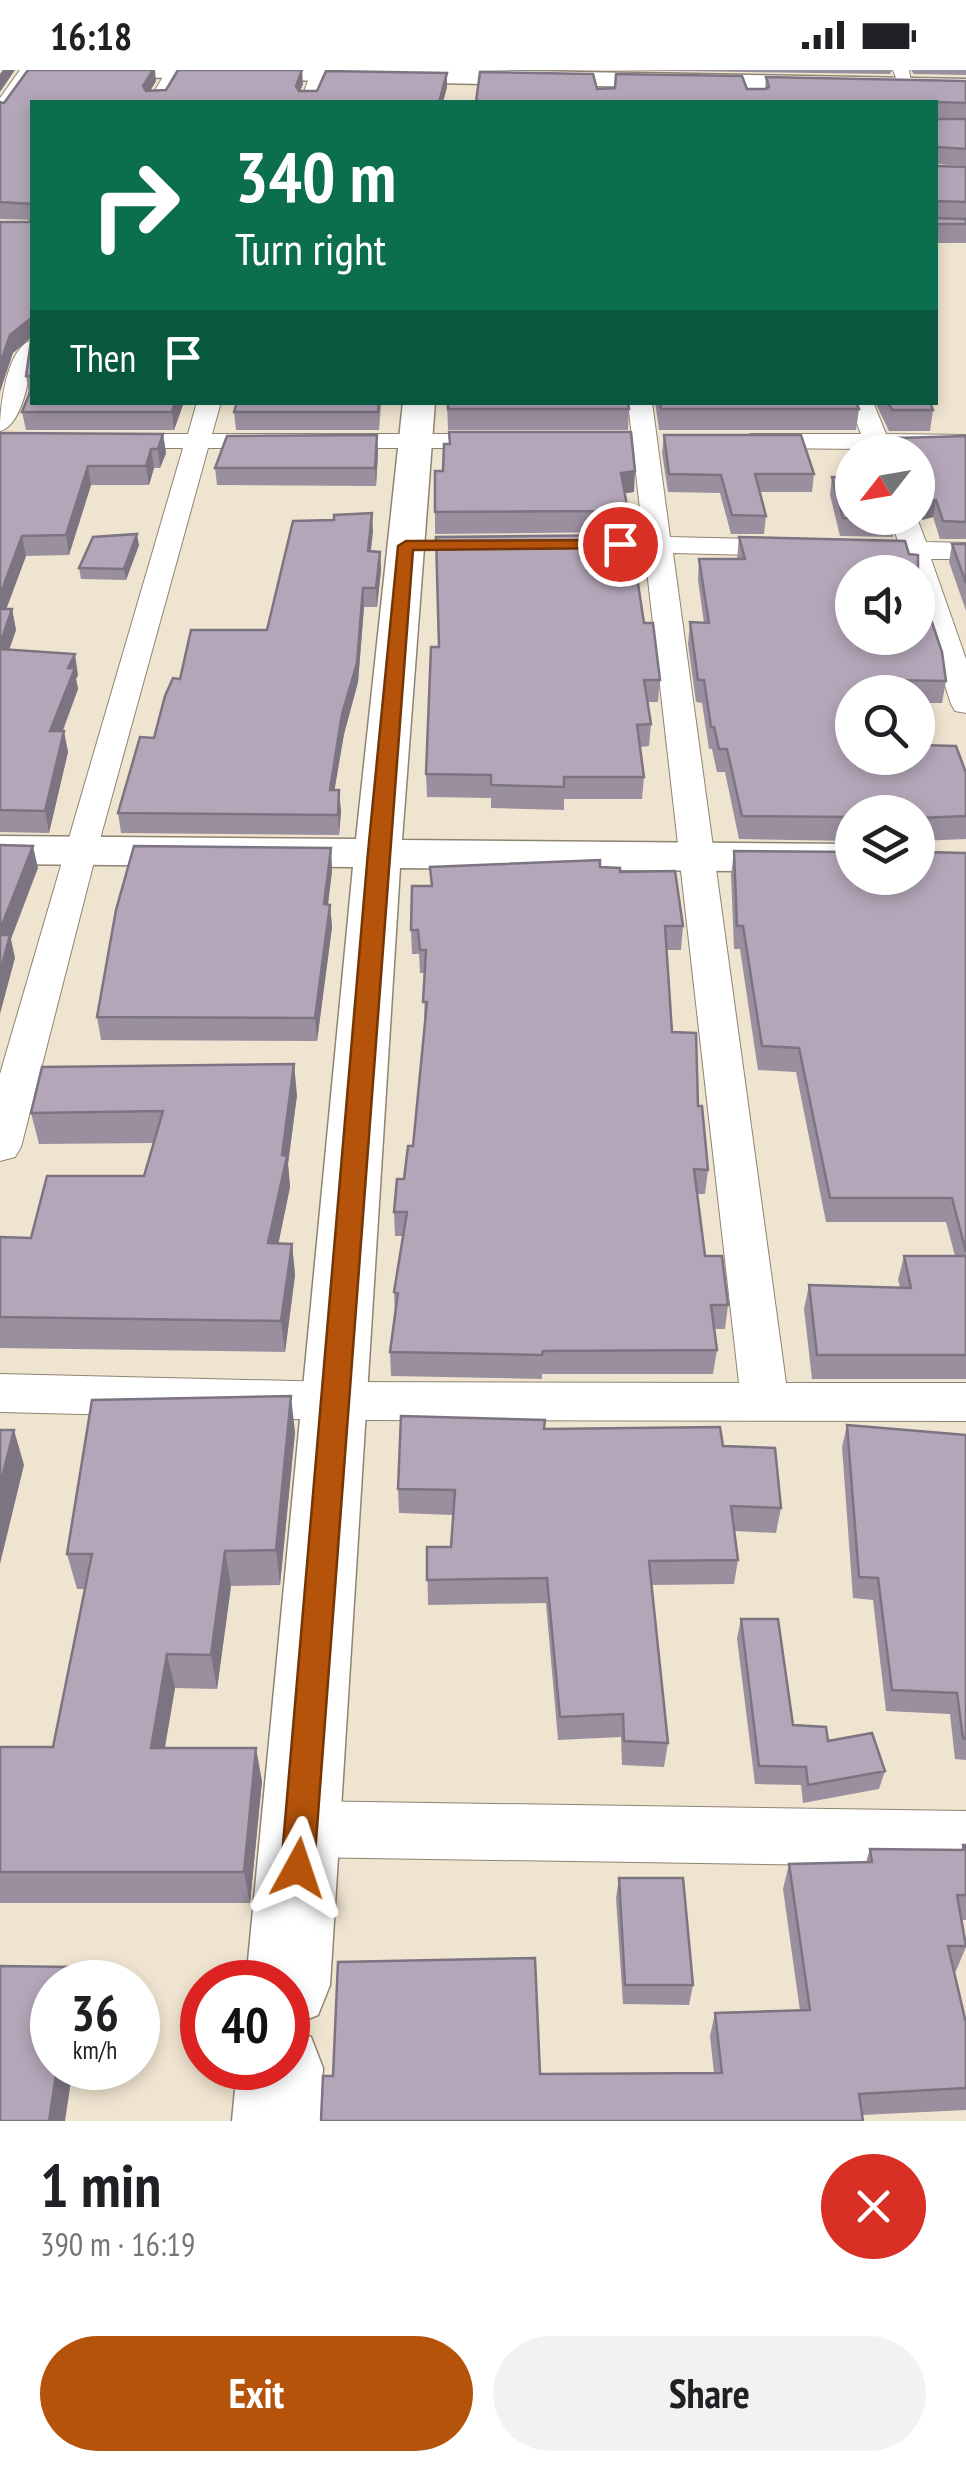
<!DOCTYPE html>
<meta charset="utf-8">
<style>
:root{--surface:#fff;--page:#f2f2f2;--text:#202124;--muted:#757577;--accent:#b45309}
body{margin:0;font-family:"PT Sans Narrow",sans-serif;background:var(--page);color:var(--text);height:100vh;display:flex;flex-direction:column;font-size:38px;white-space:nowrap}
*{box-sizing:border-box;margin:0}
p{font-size:32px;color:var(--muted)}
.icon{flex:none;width:55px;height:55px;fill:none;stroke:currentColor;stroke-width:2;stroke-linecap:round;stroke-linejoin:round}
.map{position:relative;height:2051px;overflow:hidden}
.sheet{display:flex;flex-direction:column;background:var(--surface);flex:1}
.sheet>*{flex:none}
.hud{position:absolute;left:30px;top:30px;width:908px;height:305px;border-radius:0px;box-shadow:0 5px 15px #0003;background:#0b6e4f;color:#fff;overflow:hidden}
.needle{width:65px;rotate:239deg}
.controls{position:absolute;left:835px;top:365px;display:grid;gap:20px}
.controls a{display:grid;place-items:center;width:100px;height:100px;border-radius:50%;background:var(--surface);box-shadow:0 5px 15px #0003;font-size:50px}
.speed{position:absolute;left:30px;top:1890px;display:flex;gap:20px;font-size:50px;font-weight:700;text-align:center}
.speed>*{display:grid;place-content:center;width:130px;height:130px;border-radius:50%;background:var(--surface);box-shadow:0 5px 15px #0003;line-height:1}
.speed small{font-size:25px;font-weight:400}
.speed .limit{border:15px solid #d22;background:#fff;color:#111}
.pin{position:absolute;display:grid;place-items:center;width:85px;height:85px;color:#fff;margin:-42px;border:5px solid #fff;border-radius:50%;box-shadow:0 2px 10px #0007}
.me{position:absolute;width:110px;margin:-55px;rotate:5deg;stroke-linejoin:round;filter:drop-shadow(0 0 8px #0008)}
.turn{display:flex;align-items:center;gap:35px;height:210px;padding:0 40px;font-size:45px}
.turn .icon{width:130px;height:130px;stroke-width:2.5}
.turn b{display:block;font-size:70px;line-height:85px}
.then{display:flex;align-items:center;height:95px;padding:0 40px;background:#0003;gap:20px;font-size:38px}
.round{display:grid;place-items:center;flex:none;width:105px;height:105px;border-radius:52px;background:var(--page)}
.overview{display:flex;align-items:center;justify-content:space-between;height:170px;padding:0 40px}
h1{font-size:60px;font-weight:600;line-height:75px}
.primary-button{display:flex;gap:20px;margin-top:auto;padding:20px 40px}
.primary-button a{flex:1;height:115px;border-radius:60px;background:var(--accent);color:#fff;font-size:40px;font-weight:600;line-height:115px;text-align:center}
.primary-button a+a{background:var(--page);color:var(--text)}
.status{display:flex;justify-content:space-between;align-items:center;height:70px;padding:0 50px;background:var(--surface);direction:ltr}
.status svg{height:28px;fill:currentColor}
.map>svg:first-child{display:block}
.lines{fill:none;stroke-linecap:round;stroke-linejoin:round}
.street-casing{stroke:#8e8472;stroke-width:2}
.secondary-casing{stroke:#8e8472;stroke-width:3}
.street{fill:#fff;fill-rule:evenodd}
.secondary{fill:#fff;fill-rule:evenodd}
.wall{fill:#9a8f9e}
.shaded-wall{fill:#7d7481}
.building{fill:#b3a6b8;stroke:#7d7481;stroke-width:2.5;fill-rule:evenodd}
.route{fill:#b45309;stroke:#753606;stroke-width:2.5}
</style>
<div class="status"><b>16:18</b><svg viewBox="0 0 49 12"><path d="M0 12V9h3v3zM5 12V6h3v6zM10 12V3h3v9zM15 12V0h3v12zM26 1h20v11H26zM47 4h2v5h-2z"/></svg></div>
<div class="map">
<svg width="966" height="2051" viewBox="0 0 966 2051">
<rect width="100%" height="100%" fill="#efe4d0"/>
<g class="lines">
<defs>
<path id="street" d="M20,0H36L6,44L0,45V28Z
M167,0L182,2L164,32H148Z
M312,0H328L316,32H300Z
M893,0H909L912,18H900Z
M32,270C33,292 25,355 0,361C0,338 6,278 32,270Z
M197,332H221L212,364H502L514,371L502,378H208L97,780L21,1077L15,1087L0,1091V1004L183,378H0V364H188Z
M628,332H652L670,467L792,470L806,478L792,486L673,483L786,1313H966V1351L334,1350L0,1342V1304L334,1312L739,1313L645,483L620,480L616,474L620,468L643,466Z
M849,332H873L886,364L966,365V379L868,382L866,379L750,378L738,371L750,364H861Z
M891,448H917L926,472L966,473V489H931L966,589V643L955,641L951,634L918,531V502H908L904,488L855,487L841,479L855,471L898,472Z
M301,1731L966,1741V1797L301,1787L281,1779L272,1759L281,1739Z"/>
<path id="secondary" d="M108,0H472L966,9V23L119,7Z
M403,332H435L402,770L852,774V802L400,798L330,1915L318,1945L288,1957V1912H246L353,797L0,794V766L356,769Z
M288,1958L311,1967L323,1998L320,2051H232L237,1998H288Z"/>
</defs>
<use href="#street" class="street-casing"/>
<use href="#secondary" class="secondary-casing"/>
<use href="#street" class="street"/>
<use href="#secondary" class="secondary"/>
</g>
<path class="wall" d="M605,0H892L890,4Z
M911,0H966V5L914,4Z
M447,3V17L443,32H32V332H184L174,360H26L22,342L29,324L26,306L32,267L13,283L29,152L32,150L0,149V32L4,33L156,11L150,21L303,14L300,21H317Z
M766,7L966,11V96L936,94L938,96L966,97V173H935V32L597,19H765Z
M447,332L629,339L628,360H448Z
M655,332H856L859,339L856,360H659Z
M875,332H930L933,340L930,361H889Z
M381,334L379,360H236L234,342Z
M0,363L163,364L166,383L160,398H154L149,415H91L69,485L26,486L6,539H12L16,560L9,580L78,605L76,609L78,619L63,661L68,682L49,763L0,762Z
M664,365L814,404L812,422H760L766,446L764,464H731L720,423L668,422L662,383Z
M966,366V469H940L933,447L922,450L918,441V382H896L898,368Z
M378,383L376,416L217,415L215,398Z
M435,401L634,422L625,423L628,441L627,462L435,464Z
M832,407L896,450L893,467L840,466L830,425Z
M373,461L371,481L380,482L381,500L377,537H364L358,612L344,664L334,720L341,741L339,765L121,763L118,743L180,609L267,560Z
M739,467L918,511L946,611L942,633H918V622H852V688L966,703V769L919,771V779L923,782L966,783V1309H812L804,1239L809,1215L900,1217L898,1210L904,1186H955L946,1152H826L796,1002L758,1000L740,879H734L731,805L734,781L918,808L852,742V771L739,769L725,702H717L712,679H709L702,633L696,632L688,574L690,552L704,553L698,510L699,489H737Z
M952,474H966V541L949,492Z
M139,475L126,510L81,509L79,498Z
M629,494L660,610L658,632H648L651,654L649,676L640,677L644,707L642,729H564V740L491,738V728L427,727L426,704L439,577Z
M331,778L332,801L328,835H330L332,857L317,971L101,970L97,947Z
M430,797H600L620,802L683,856L681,880H667L672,962L698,1036L708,1100L705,1124H697L705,1186L728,1235L725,1259H714L717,1280L713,1304H542V1309L391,1306L390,1282L395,1246L394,1222L403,1166H395L394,1142L413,1076L424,956L425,903H420L419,884H412L411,860L431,816Z
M297,1025L288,1094L290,1117L278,1174H292L295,1205L285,1282L0,1278V1167L31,1168L144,1106L153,1073L39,1074L31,1043Z
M847,1355L966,1365V1690L955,1689L950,1644L886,1641L873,1530L853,1528L842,1377Z
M544,1359L723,1376L781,1438L776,1463L734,1461L738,1490L734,1514L652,1515L668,1673L664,1697L622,1695L621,1667L558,1670L546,1533L428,1535L427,1477H451L453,1445L399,1443L398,1419Z
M295,1362L280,1515L231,1516L217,1619L175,1618L165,1678L262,1711L250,1833H0V1677H53L85,1519H77L67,1484Z
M741,1549L793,1655L828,1671L885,1701L879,1719L803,1733L801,1715L755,1714L737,1568Z
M963,1775H966V1850H962L966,1877L956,1901H954L966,1953V2040L862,2045L540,2004L714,2003L710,1966L715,1943L800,1941L783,1819L789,1794L866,1792L870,1779L961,1780Z
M619,1808L693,1915L689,1935L623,1934L616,1828Z"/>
<path class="shaded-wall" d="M3,0H15L0,22V4Z
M153,0H155L156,11L145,30L143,16Z
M302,0L303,14L296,31V16Z
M447,3V17L443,32H439Z
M30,249L32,266L13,283L0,322V294L10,265Z
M175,332H184L174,360L172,342Z
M163,364L166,383L160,398L158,379Z
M377,365L378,383L376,416L375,398Z
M151,379L154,398L149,415L146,396Z
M88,396L91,415L69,485L66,465Z
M635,401L634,422L620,424L621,403Z
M936,430L933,447L922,450L925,432Z
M372,443L373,461L368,500V481Z
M137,464L139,475L126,510L124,499Z
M22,466L26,486L0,556V525Z
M380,482L381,500L377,537L376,518Z
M363,518L364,537L358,612L344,664L331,741L330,720Z
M12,539L16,560L2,600L0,588V574Z
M75,584L78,605L76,609L78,619L54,682L50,661L68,598Z
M64,661L68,682L49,763L45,741Z
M339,720L341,741L339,765L338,745Z
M33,776L38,798L11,869L15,888L0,944V860Z
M331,778L332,801L325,857L324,834Z
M330,835L332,857L317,971L315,948Z
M294,994L297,1025L288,1094L290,1117L272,1205L268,1173Z
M292,1174L295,1205L285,1282L281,1251Z
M291,1326L295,1362L280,1515L276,1480Z
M14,1360L24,1395L0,1494V1415Z
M225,1481L231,1516L217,1619L211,1585Z
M167,1584L175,1618L159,1710L151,1678Z
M256,1678L262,1711L250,1833L244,1802Z
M73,1897L79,1912H71Z
M57,1998H73L65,2051H49Z"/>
<path class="building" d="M28,0H153L143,16L146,21L166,20L178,0H302L296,16L299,21H317L326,1L447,3L439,32H32V139V134L0,132V32L4,33Z
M480,2L593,4L597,19L615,18L616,4L742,6L747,19H766L769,17L766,7L966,11V33L938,32L935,34V32H476Z
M935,40L937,49H966V79L938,77L935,88Z
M935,93L938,96L966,97V132L935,131V148L966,149V154H935Z
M32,149V261L30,249L10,265L0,294V152H29Z
M32,264V306H26Z
M32,317V332H175L172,342H22Z
M237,332H379L378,342H234Z
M448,332H628L629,339H448Z
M660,332H856L859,339H661Z
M888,332H930L933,340H892Z
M449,362H631L635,401L621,403L628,441L435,442V401H443L444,374H450Z
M0,363L163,364L158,379H151L146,396H88L66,465L22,466L0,525Z
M377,365L375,398H215L227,366Z
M664,365H801L814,404H755L766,446L732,445L721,405L669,404Z
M966,366V452L943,451L936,430L925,432L918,418V382H904L898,368Z
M832,407L852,408V448H895L896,450L843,448Z
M372,443L368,481L380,482L376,518H363L357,593L342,644L330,720H339L338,745L118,743L140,667L154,668L165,626L173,608L180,609L191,560H267L293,451L334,450V445Z
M137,464L124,499L79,498L93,467Z
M629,465V494H635L644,553H653L660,610H644L651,654L637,655L644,707H564V717L491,715V705L426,704L431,577H439L436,467Z
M739,467L905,471L909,484L918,485V511L942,582L946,611L886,610L888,614H876L877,622H852V688H918V675L956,676L966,703V746L920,748L919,779L923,782L966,783V1182L952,1128H830L799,978L762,976L743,856H737L734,781L852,782V808H918V742H852V747L742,746L727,679H719L714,657H711L704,610H698L690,552L709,553L699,489H745ZM852,502H918V568H852Z
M952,474H966V513Z
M0,539H12L0,574Z
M0,579L75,584L68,598H75L50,661H64L45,741L0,740Z
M0,775L33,776L0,860Z
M134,776L331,778L324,834L330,835L315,948L97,947L116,840Z
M600,790V797L620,798V802L675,801L683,856H665L672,962L696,963L698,1036H702L708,1100L694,1099L705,1186H722L728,1235H711L717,1280L543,1281L542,1285L390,1282L398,1223L394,1222L407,1142H394L397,1109H404L408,1076H413L427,932H423L426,880H420L418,860H411L412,816H432L430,797Z
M0,865H10L0,902Z
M294,994L282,1085L287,1086L268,1173L292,1174L281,1251L0,1247V1167L31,1168L47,1106H144L163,1041L31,1043L42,997Z
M904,1186H966V1285H817L809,1215L911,1218Z
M291,1326L276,1480L225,1481L211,1585L167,1584L151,1678H256L244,1802H0V1677H53L92,1484H67L92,1330Z
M401,1346L545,1350L544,1359L720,1357L723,1376L775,1378L781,1438L731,1436L738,1490L649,1491L668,1673L624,1671L623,1644L560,1647L547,1508L427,1510V1477H451L455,1420L398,1419Z
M847,1355L966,1365V1669L963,1668L957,1623L892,1620L878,1508L859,1507Z
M0,1360H14L0,1415Z
M741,1549H778L793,1655L826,1657L828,1671L872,1663L885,1701L808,1715L806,1697L759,1696Z
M963,1775H966V1825H957L966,1876H948L966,1953V2018L859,2024L863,2051H321L323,2006H333L338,1892L535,1888L540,2004L722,2003L715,1943L810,1940L789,1794L872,1792L870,1779L964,1780Z
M619,1808H683L693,1915H625Z
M0,1896L73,1897L71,1912H52V1998H57L49,2051H0Z"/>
<path class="route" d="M620,470L628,474L626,478L413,480L314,1798L309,1809L298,1814L286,1809L281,1798L368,782L398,476L406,471Z"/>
</svg>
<div class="controls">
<a><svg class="needle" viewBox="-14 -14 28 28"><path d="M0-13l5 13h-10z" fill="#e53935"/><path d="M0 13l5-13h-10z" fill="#757577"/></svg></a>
<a><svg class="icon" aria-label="sound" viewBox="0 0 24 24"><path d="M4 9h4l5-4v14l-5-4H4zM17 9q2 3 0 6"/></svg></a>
<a><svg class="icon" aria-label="search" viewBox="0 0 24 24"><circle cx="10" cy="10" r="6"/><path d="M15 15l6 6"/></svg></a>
<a><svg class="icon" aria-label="layers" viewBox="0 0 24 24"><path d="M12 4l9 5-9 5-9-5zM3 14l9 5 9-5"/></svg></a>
</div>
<div class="speed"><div>36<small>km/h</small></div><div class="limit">40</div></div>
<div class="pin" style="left:620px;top:474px;background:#d93025"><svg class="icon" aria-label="arrive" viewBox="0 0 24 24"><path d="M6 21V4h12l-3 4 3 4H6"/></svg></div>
<svg class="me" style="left:298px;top:1798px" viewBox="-20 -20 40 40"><path d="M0-17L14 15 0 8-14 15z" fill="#b45309" stroke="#fff" stroke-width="4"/></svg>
<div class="hud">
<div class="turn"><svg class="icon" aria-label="right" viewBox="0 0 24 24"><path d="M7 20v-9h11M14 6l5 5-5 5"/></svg><div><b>340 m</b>Turn right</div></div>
<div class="then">Then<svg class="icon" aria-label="arrive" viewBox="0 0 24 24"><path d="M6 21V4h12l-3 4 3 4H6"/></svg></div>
</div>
</div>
<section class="sheet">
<div class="overview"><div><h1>1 min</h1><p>390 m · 16:19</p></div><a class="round" style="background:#d93025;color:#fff"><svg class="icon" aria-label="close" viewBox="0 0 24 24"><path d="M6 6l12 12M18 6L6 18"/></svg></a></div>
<div class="primary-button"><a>Exit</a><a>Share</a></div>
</section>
